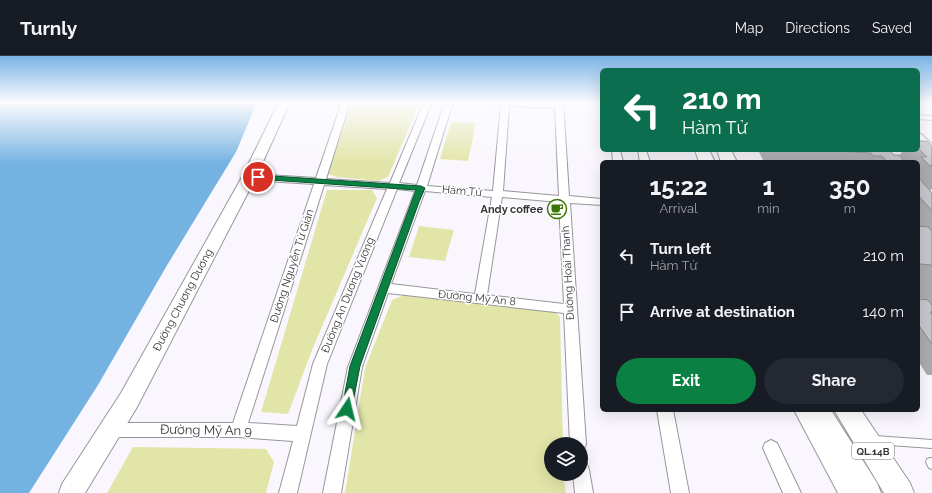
<!DOCTYPE html>
<meta charset="utf-8">
<style>
:root{--surface:#171b24;--page:#242831;--text:#f1f3f6;--muted:#9ea1a6;--line:#363941;--accent:#0b8043}
body{margin:0;font-family:Raleway,sans-serif;background:var(--page);color:var(--text);height:100vh;display:flex;flex-direction:column;font-size:15px;white-space:nowrap}
*{box-sizing:border-box;margin:0}
p{font-size:13px;color:var(--muted)}
.icon{flex:none;width:22px;height:22px;fill:none;stroke:currentColor;stroke-width:2;stroke-linecap:round;stroke-linejoin:round}
.map{position:relative;flex:1;overflow:hidden}
.side{position:absolute;left:600px;top:104px;width:320px;height:252px;display:flex;flex-direction:column;background:var(--surface);border-radius:6px;box-shadow:0 4px 16px #0002}
.side>*{flex:none}
.top-card{position:absolute;left:600px;top:12px;width:320px;height:84px;border-radius:6px;box-shadow:0 4px 16px #0002;background:#0b6e4f;color:#fff;overflow:hidden}
.fabs{position:absolute;left:544px;top:381px;display:grid;gap:8px}
.fabs a{display:grid;place-items:center;width:44px;height:44px;border-radius:50%;background:var(--surface);box-shadow:0 4px 16px #0002;font-size:20px}
.pin{position:absolute;display:grid;place-items:center;width:34px;height:34px;color:#fff;margin:-17px;border:2px solid #fff;border-radius:50%;box-shadow:0 1px 4px #0007}
.me{position:absolute;width:44px;margin:-22px;rotate:10deg;stroke-linejoin:round;filter:drop-shadow(0 0 3px #0008)}
.turn{display:flex;align-items:center;gap:14px;height:84px;padding:0 16px;font-size:18px}
.turn .icon{width:52px;height:52px;stroke-width:2.5}
.turn b{display:block;font-size:28px;line-height:34px}
.eta{display:flex;justify-content:space-evenly;align-items:center;height:68px;text-align:center}
.eta b{font-size:24px;font-weight:700;line-height:28px}
.button{display:flex;gap:8px;margin-top:auto;padding:8px 16px}
.button a{flex:1;height:46px;border-radius:24px;background:var(--accent);color:#fff;font-size:16px;font-weight:700;line-height:46px;text-align:center}
.button a+a{background:var(--page);color:var(--text)}
ul{padding:0;list-style:none}
li{display:flex;align-items:center;gap:12px;height:56px;padding:0 16px}
li div{flex:1}
li b{display:block;font-size:15px}
li em{font-style:normal}
header{display:flex;align-items:center;gap:24px;box-sizing:border-box;height:56px;padding:0 20px;background:var(--surface);border-bottom:1px solid var(--line)}
header strong{font-size:19px}
nav{display:flex;gap:22px;margin-inline-start:auto;font-size:14px}
.map>svg:first-child{display:block}
.green{fill:#e2e5a8}
.water{fill:#74b2e2}
.lines{fill:none;stroke-linecap:round;stroke-linejoin:round}
.service-casing{stroke:#98969c;stroke-width:2}
.minor-casing{stroke:#98969c;stroke-width:2}
.secondary-casing{stroke:#98969c;stroke-width:2}
.trunk-casing{stroke:#98969c;stroke-width:2}
.service{fill:#fff;fill-rule:evenodd}
.minor{fill:#fff;fill-rule:evenodd}
.secondary{fill:#fff;fill-rule:evenodd}
.trunk{fill:#fff;fill-rule:evenodd}
.wall{fill:#abaab0}
.building{fill:#c7c6cd;stroke:#8b8b90}
.route{fill:#0b8043;stroke:#07532c}
.labels{text-anchor:middle;dominant-baseline:central;stroke-width:3;stroke-linejoin:round;paint-order:stroke}
.shield{fill:#fff;stroke:#737274;stroke-width:1}
.shield-label{font-size:10px;font-weight:bold;fill:#373639}
.street-label{font-size:11px;fill:#373639;stroke:#fff}
.poi-label{font-size:11px;font-weight:bold;fill:#373639;stroke:#fff;text-anchor:end}
.near-street-label{font-size:13px;fill:#373639;stroke:#fff}
</style>
<header>
<strong>Turnly</strong>
<nav><a>Map</a><a>Directions</a><a>Saved</a></nav>
</header>
<div class="map">
<svg width="932" height="437" viewBox="0 0 932 437">
<rect width="100%" height="100%" fill="#f9f7fd"/>
<path class="green" d="M383,48H419L388,121L378,125L337,121L328,118L351,50Z
M451,66L476,67L468,105L440,103Z
M327,134H372L377,142L312,294L288,358L261,356Z
M419,170L454,174L445,205L409,201Z
M404,239L553,254L560,261L563,388H551V418H563L566,437H345L365,312L392,244Z
M133,391L266,393L274,406L266,437H107Z"/>
<path class="water" d="M0,46H257L236,96L166,211L98,329L29,437H0Z"/>
<g class="lines">
<defs>
<path id="service" d="M875,380L932,384V392L875,388L872,387L871,384L872,381Z
M930,402H932V413L929,412L926,406L927,403Z"/>
<path id="minor" d="M342,46H350L326,123L390,127L424,46H432L399,127L417,129L445,46H453L427,130L493,135L501,49L479,48L475,46H563L569,140L602,143V149L570,147L586,388L584,393L581,394V388H570L564,257L388,237L362,311L341,437H323L348,311L415,135L397,133L327,308L297,437H279L293,385L238,381H109L103,379L101,374L103,369L109,367H233L314,128L249,124L244,121L249,118L316,122ZM509,50L555,52L559,140L503,135ZM324,129L387,133L313,308L297,370L248,367ZM425,135L492,141L475,238L391,228ZM502,141L559,146L564,248L487,239Z
M918,59L932,60V64L918,63Z
M918,77L921,78L932,88V96L929,95L918,85Z
M612,94H620L623,106H613Z
M638,94H646L650,106H640Z
M657,354H673L689,437H671Z
M771,384L777,387L801,437H783L763,392L765,387Z
M581,406L587,408L589,414L593,437H575L573,418H581Z"/>
<path id="secondary" d="M279,46H290L256,121L137,351L85,437H59L62,428L121,337L242,121Z
M794,354H817L863,437H838Z"/>
<path id="trunk" d="M695,94H709L715,106H699Z
M717,94H731L737,106H721Z
M804,354H831L877,427L881,437H851Z
M834,354H861L910,427L914,437H884Z"/>
</defs>
<use href="#service" class="service-casing"/>
<use href="#minor" class="minor-casing"/>
<use href="#secondary" class="secondary-casing"/>
<use href="#trunk" class="trunk-casing"/>
<use href="#service" class="service"/>
<use href="#minor" class="minor"/>
<use href="#secondary" class="secondary"/>
<use href="#trunk" class="trunk"/>
</g>
<path class="wall" d="M918,85L932,90V134L929,133L932,137V248H931L932,249V319H927L918,305V241L919,243H921L918,239V106H764L758,94H889L894,99L899,100L903,94H918Z"/>
<path class="building" d="M918,85H927L932,90V110H930L921,101H927L918,92Z
M813,94H889L894,99H899L905,106H887L882,100H873L871,97Z
M918,121L932,137V155L918,139Z
M918,170L928,171L932,175V211L931,209L920,208L918,205Z
M918,241L919,243L928,244L932,249V256H930L932,259V288L918,268Z"/>
<linearGradient id="sky" x2="0" y2="1"><stop stop-color="#79b3e6"/><stop offset="0.43" stop-color="#fcfbfe"/><stop offset="1" stop-color="#fcfbfe" stop-opacity="0"/></linearGradient>
<rect width="932" height="108" fill="url(#sky)"/>
<path class="route" d="M258,119L421,130L425,132L419,146L360,310L351,356L347,358L343,356L342,353L350,310L416,134L256,123V120Z"/>
<defs>
<symbol id="cafe-ring" viewBox="-11 -11 22 22"><circle r="9.5" fill="#fff" stroke="#3d7606" stroke-width="1.5"/><path d="M-5.5-4.5H6V0H3Q3 3.5 0 3.5H-2.5Q-5.5 3.5-5.5 0ZM3-3.2v2h1.7v-2ZM-6 4.5H4V6H-6Z" fill="#3d7606"/></symbol>
</defs>
<g fill-rule="evenodd">
<use href="#cafe-ring" x="546" y="142" width="22" height="22"/>
</g>
<g class="labels">
<rect class="shield" x="852" y="387" width="42" height="16" rx="3"/>
<g class="shield-label">
<text x="873" y="395">QL.14B</text>
</g>
<g class="street-label">
<text transform="translate(462 135) rotate(5)">Hàm Tử</text>
<text transform="translate(292 210) rotate(-72)">Đường Nguyễn Tử Giản</text>
<text transform="translate(568 217) rotate(-93)">Đường Hoài Thanh</text>
<text transform="translate(348 239) rotate(-68)">Đường An Dương Vương</text>
<text transform="translate(477 242) rotate(6)">Đường Mỹ An 8</text>
<text transform="translate(183 244) rotate(-62)">Đường Chương Dương</text>
</g>
<g class="poi-label">
<text x="543" y="153">Andy coffee</text>
</g>
<g class="near-street-label">
<text transform="translate(206 374) rotate(1)">Đường Mỹ An 9</text>
</g>
</g>
</svg>
<div class="fabs">
<a><svg class="icon" aria-label="layers" viewBox="0 0 24 24"><path d="M12 4l9 5-9 5-9-5zM3 14l9 5 9-5"/></svg></a>
</div>
<div class="pin" style="left:258px;top:121px;background:#d93025"><svg class="icon" aria-label="arrive" viewBox="0 0 24 24"><path d="M6 21V4h12l-3 4 3 4H6"/></svg></div>
<svg class="me" style="left:347px;top:353px" viewBox="-20 -20 40 40"><path d="M0-17L14 15 0 8-14 15z" fill="#0b8043" stroke="#fff" stroke-width="4"/></svg>
<div class="top-card">
<div class="turn"><svg class="icon" aria-label="left" viewBox="0 0 24 24"><path d="M17 20v-9H6M10 6l-5 5 5 5"/></svg><div><b>210 m</b>Hàm Tử</div></div>
</div>
<section class="side">
<div class="eta">
<div><b>15:22</b><p>Arrival</p></div>
<div><b>1</b><p>min</p></div>
<div><b>350</b><p>m</p></div>
</div>
<ul>
<li><svg class="icon" aria-label="left" viewBox="0 0 24 24"><path d="M17 20v-9H6M10 6l-5 5 5 5"/></svg><div><b>Turn left</b><p>Hàm Tử</p></div><em>210 m</em></li>
<li><svg class="icon" aria-label="arrive" viewBox="0 0 24 24"><path d="M6 21V4h12l-3 4 3 4H6"/></svg><div><b>Arrive at destination</b></div><em>140 m</em></li>
</ul>
<div class="button"><a>Exit</a><a>Share</a></div>
</section>
</div>
